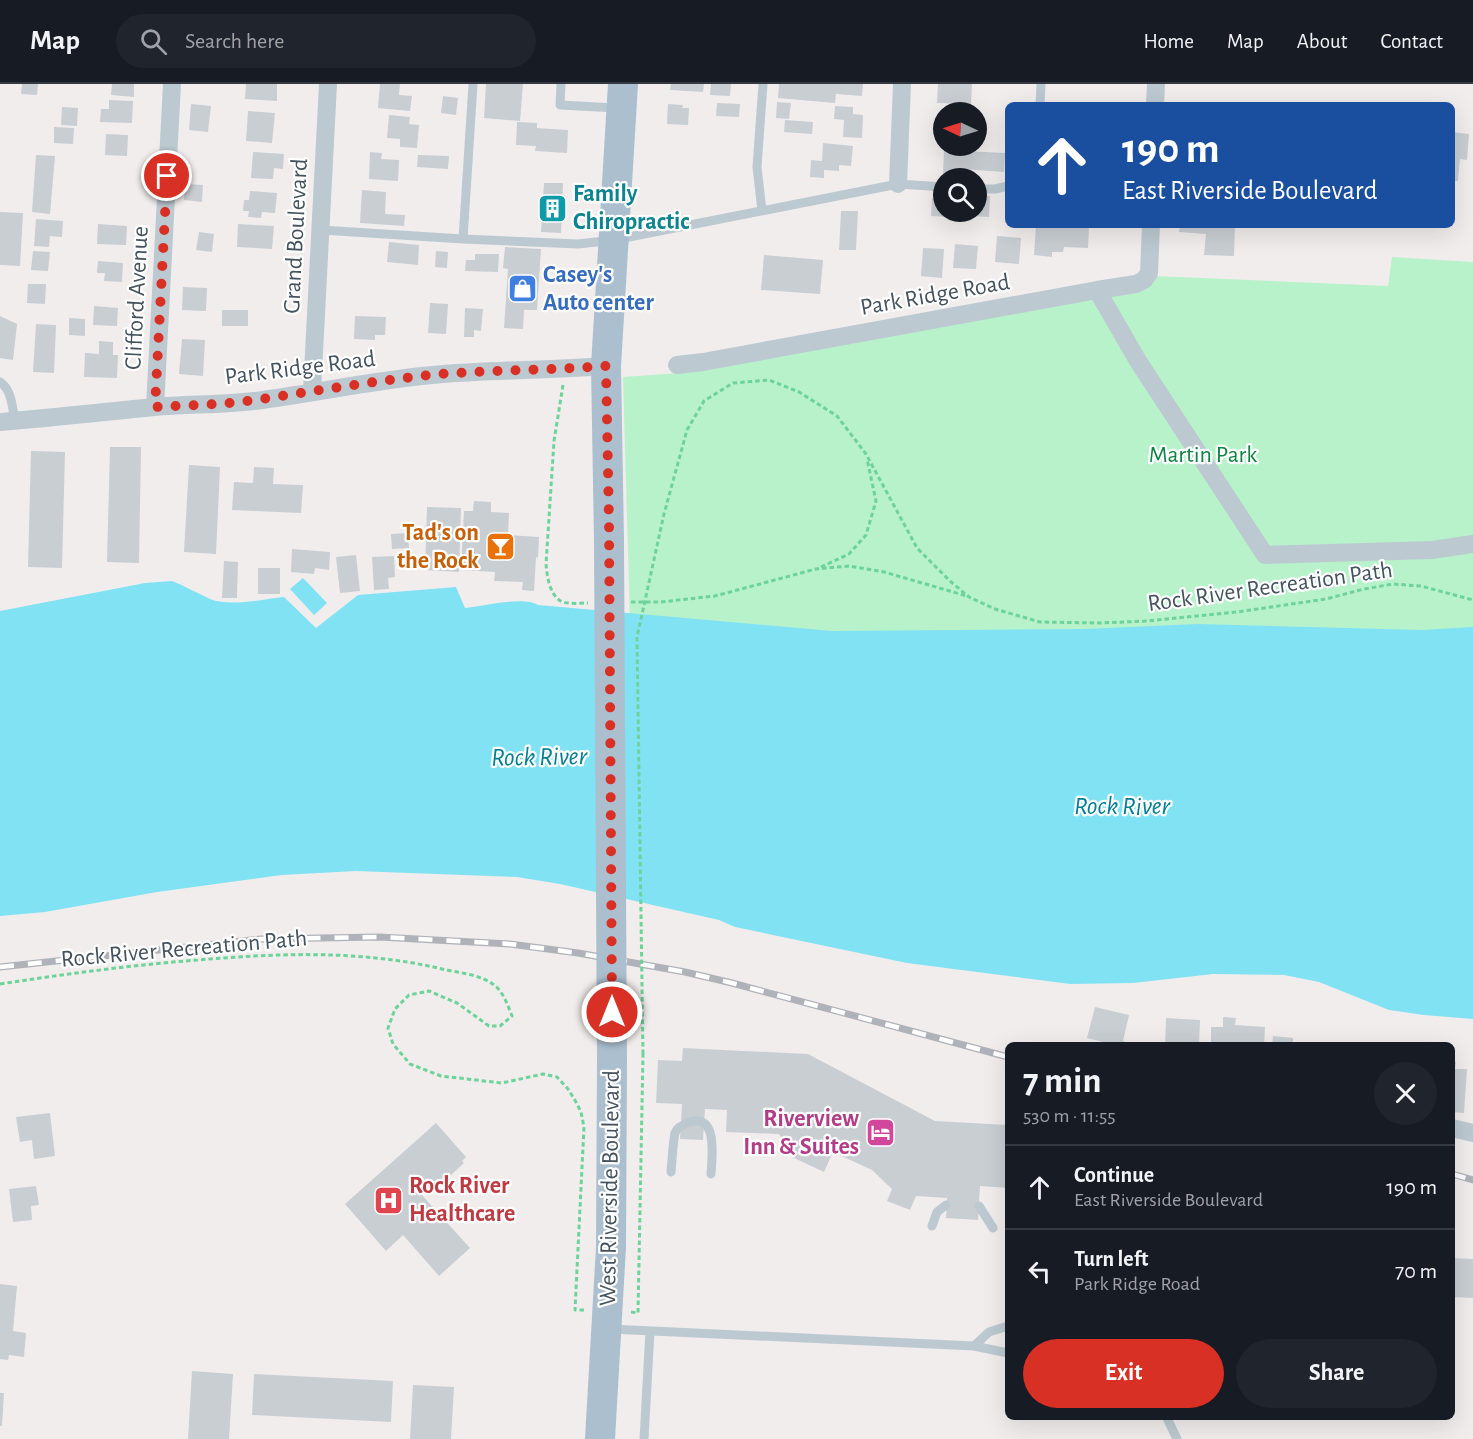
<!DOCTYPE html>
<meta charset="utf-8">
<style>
:root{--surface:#171b24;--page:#20242c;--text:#f1f3f6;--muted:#9ea1a6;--line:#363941;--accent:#d93025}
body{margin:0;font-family:"Alegreya Sans",sans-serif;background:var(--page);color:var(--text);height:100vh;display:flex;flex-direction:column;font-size:22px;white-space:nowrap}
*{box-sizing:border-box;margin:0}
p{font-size:20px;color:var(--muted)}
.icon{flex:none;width:33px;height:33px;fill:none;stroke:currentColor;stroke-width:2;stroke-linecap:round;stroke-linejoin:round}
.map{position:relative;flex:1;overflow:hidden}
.details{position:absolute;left:1005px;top:958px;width:450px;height:378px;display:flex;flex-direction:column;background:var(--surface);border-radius:9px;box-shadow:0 6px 24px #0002}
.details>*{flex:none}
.banner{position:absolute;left:1005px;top:18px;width:450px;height:126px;border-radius:9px;box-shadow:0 6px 24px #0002;background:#1a4fa0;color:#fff;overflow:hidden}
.needle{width:39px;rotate:274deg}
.controls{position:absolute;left:933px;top:18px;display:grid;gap:12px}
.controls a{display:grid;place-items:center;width:54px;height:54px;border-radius:50%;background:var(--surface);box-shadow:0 6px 24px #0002;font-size:30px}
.pin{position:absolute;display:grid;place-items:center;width:51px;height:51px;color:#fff;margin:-26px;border:3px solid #fff;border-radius:50%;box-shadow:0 2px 6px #0007}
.me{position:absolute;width:66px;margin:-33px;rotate:0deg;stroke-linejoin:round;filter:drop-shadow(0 0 4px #0008)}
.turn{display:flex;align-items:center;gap:21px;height:126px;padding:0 18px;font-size:27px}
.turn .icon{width:78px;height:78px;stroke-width:2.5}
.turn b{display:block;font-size:42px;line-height:51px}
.round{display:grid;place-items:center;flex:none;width:63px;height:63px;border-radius:32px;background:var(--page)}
.summary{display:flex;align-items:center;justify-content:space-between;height:102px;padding:0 18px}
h1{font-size:36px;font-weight:700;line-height:45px}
.cta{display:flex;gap:12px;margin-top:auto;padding:12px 18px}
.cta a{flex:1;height:69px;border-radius:36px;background:var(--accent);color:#fff;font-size:24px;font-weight:700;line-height:69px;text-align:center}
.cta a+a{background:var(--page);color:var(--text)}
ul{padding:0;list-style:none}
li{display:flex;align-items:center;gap:18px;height:84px;padding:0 18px;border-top:2px solid var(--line)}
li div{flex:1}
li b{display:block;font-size:22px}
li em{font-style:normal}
header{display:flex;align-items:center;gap:36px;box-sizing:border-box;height:84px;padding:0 30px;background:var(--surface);border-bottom:2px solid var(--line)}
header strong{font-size:28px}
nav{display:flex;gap:33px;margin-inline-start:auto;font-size:21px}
.search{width:420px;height:54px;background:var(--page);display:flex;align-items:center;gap:15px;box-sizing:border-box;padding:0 21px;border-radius:33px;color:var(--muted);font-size:22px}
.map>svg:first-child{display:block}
.green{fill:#b7f2cb}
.water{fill:#81e2f3}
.building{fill:#c9ced3}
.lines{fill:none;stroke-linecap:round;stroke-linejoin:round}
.path{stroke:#6dd39a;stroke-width:3;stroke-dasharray:4.5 3;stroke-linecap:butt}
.service{stroke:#bdc9d1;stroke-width:9}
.minor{stroke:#bdc9d1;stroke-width:18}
.primary{stroke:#abbfcf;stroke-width:30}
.rail-casing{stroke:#afb3b9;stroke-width:7}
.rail{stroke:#fff;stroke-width:4.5;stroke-dasharray:14;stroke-linecap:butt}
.path-bridge{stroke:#6dd39a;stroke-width:3;stroke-dasharray:4.5 3;stroke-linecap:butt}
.primary-bridge{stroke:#abbfcf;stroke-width:30}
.route{stroke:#d93025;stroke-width:10;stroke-dasharray:0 18}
.labels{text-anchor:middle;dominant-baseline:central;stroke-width:4.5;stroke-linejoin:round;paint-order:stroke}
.culture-label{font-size:24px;font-weight:bold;fill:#0d838f;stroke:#fff;text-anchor:start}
.street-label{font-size:24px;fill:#44535d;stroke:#fff}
.shop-label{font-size:24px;font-weight:bold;fill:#366cbe;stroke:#fff;text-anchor:start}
.park-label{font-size:24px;fill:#0f8442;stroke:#fff}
.food-label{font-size:24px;font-weight:bold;fill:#c56008;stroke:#fff;text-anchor:end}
.hotel-label{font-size:24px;font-weight:bold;fill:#b23c85;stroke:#fff;text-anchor:end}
.health-label{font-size:24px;font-weight:bold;fill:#be3a42;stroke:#fff;text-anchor:start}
.water-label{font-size:26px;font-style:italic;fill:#037e93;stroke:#fff}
</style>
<header>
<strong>Map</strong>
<div class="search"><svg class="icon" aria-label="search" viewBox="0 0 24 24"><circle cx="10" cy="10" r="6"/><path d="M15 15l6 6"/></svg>Search here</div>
<nav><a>Home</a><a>Map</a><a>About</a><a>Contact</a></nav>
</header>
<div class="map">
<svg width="1473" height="1355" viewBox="0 0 1473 1355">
<rect width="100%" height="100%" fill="#f1eded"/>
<path class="green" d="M1392,173L1473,178V548L956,555L630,538L623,293L694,288L873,252L1149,203L1154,192L1388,202Z"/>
<path class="water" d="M303,494L327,519L314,531L290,505Z
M172,497C185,502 197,509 210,515C230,523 263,515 284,513L316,544L358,511L456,503L465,524C483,522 523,512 538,521L832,547L1085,545L1198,540L1422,546L1473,543V935L1424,931L1389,926L1319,898L1284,891L1213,890L1133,899L1070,900L907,879L735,843L719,836L560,800L517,793L356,787L282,791L157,808L45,828L0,832V527L145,499Z"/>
<path class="building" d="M22,0H38L37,11L21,10Z
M112,0H134V13L111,11Z
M246,0H277V17L245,15Z
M380,0H400L399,11L412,12L410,27L378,24Z
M486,0H523L520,37L484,34Z
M671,0H704L703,8L670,6Z
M711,0H731L730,12L710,11Z
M779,0H863L862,12L836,10L835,19L778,14Z
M938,0H972L971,20L937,19Z
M443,12L458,14L456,31L441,29Z
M109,16L133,17L132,39L100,38L101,25H109Z
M777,18L791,19L789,35L776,34Z
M717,19L740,20L739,33L716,32Z
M191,20L211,22L208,48L189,46Z
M668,20L683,21L682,24H689L688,41L667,40Z
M835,22L853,23V30L863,31L862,54L843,53L844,36L834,35Z
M62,23L78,24L77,42L61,41Z
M248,27L275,29L272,59L246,57Z
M389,31L410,33L409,40L419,41L417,64L400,63V55L387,54Z
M785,36L813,38L812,50L784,48Z
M517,38L537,39V44L568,46L567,69L535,67L536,62L516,61Z
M54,43L74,44L73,60L54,59Z
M1452,48L1469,50L1467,76L1460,75L1458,97H1452Z
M106,50L128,51L127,72L105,71Z
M823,59L853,62L851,82L839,81V87L824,86V94L810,93L811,76L822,77Z
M944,66L1005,69L1004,88L962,85L961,92H943Z
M253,68L284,70L283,85L274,84L273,95L251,94Z
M370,68L382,69L381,75L399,76L398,97L369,95Z
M36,71L55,72L50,130L32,128Z
M418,71L449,72L448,85L417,83Z
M544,99H563L561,149L541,148Z
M185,100L203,101L202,118L184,116Z
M362,106L386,108L385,130L405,131L404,142L360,139Z
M250,107L277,109L275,129L262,128L261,134L248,133L249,127H243L244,116H249Z
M976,111L990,112L989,133L973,132V128H976Z
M932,114L944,115V128H949V133L931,132Z
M841,127H858L856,166H839Z
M0,128L23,129L20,182L0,181Z
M36,135L63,137L62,153L50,152L49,163L34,162Z
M98,140L127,142L126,161L97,160Z
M238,140L274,142L272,165L237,163Z
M1036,141L1089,142L1088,164L1064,163L1063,168H1052V173L1034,171Z
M1180,141H1235L1234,172L1204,171L1206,150L1179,148Z
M199,148L214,150L212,168L196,166Z
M997,152L1021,154L1019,180L995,178Z
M389,158L419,161L418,181L387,178Z
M955,160L978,162L976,185L953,184Z
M505,163L541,165L537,226H524L523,245L504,244L508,185L503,184Z
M923,164L944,165L942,194L921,192Z
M33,167L50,168L48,187L31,186Z
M436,167L448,168L447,184L435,183Z
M475,170H499L498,188L465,187L466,176H475Z
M764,171L823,176L820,210L761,206Z
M98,177L123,179L122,198L104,197L105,189H97Z
M28,200H46L45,220L27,219Z
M183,203L207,204L206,227L182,226Z
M430,219L448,220L446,250L428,249Z
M94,222L118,224L117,242L93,241Z
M465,224L483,225L481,247L474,246V253H464Z
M222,226H248V242H222Z
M0,232L17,240L13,276L0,274Z
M355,232L386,233L385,251H375V256L354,255Z
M69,234L85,235V252L69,251Z
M36,240L56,241L54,289L33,288Z
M182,255L205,256L203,292L179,290Z
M99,257L113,258V271H118L117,294L84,293L85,269L99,270Z
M110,363H141L139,479L107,478Z
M31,367L65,368L62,484L28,483Z
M189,381L220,383L216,470L184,468Z
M254,383L274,384L273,400L303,401L301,429L232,426L234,398L253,399Z
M474,417L491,418V428L509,429L508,451L539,453L538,474L536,473L534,507L522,506L523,498L494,497L495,488L461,486L464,427H473Z
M427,423L461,424L459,488L425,486Z
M408,449L409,464L392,465L391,450Z
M292,465L330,468L329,486L315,484L314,490L291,488Z
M356,471L360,507L340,509L336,473Z
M394,472L395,493L388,494L389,505L374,506L372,473Z
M224,477L238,478L237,514H222Z
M258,484H280V510H258Z
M1095,923L1129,931L1123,957L1137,962H1119L1087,954Z
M1223,933L1236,934L1235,941L1265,943L1264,962H1211V943H1223Z
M1166,934L1200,936L1199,962H1165Z
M1273,952L1293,954V962H1272Z
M683,964L808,970L935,1037L1008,1041V1104L980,1102L978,1136L946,1134L947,1114L916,1112L910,1126L887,1117L892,1105L872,1086L833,1068L824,1088L792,1073L779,1050L726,1048L727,1026L705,1025L703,1056L680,1055L682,1020L656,1019L658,976L682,977Z
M1452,977L1456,978L1455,985H1467L1464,1029L1452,1028Z
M50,1029L55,1072L34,1075L32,1056L20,1058L16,1033Z
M436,1039L466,1073L462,1077L464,1079L437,1104L434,1101L422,1111L470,1164L439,1192L403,1151L386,1167L345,1120Z
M36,1102L39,1121L31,1122L32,1136L13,1138L9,1105Z
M1452,1174L1473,1175V1214L1452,1213Z
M0,1200L17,1202L13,1247L26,1249L24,1273L9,1271L8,1276L0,1275Z
M192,1287L233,1290L229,1355H188Z
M254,1290L393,1297L391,1338L252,1331Z
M413,1301L454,1303L451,1355H410Z
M0,1309H4L2,1342H0Z"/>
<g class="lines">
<path class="path" d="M563,301L554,357L546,480C547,491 549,508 559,516C566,521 580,519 588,519
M687,346L704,317L733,299L769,296L799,308L837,332L866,370L917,464L950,497L969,513L995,525L1040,538L1099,539L1147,537L1237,528L1326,515L1364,505L1393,500L1421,502L1473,516
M821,483L849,470L866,451L876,417L867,375
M631,518H661L715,512L816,485L849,482L884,488L967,512
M0,900C66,890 132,881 198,876C279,869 363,866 442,885C459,889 480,890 494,901C503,907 508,922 512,932L500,942H489L457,919L429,907L409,911L395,925L388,944L393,960L410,980L441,992L502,999L543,990L557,993L568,1005L576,1018L581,1028L584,1043L575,1226H586
M631,1228L638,1229L643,970"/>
<path class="service" d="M561,0L560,21L616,24
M1040,21L1041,0
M976,105H995L1008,102
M762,127L757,83L763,0
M321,146L463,155L578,160L614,156L898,100L944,103
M463,155L473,0
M0,298C12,306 12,323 15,337
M671,1088C672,1078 673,1057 675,1049C677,1043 684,1040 690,1038C718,1029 712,1074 711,1090
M979,1122L993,1144
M932,1142L937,1128L946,1121
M610,1245L974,1262L1008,1269
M974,1262L989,1248L1008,1242
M1167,1334L1177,1355
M644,1355L650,1247"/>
<path class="minor" d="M1155,21L1156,0
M898,100L902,0
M1097,206L1138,277L1265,471L1432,466L1473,460
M677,281L703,278L1097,206L1136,200L1144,196L1149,189L1151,141
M312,307L328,0
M155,323L172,0
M0,338C51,334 103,328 154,323C187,320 221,321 254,317C317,309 379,295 443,290C497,286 552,286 606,282
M1452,1044L1473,1049"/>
<path class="primary" d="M609,457L606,282L623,0
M600,1355L611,1163L612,976"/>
<defs>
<path id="rail" d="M0,883L261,855L379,853L510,860L578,869L685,888L732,899L1008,973
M1452,1090L1473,1096"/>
</defs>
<use href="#rail" class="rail-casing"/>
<use href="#rail" class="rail"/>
<path class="path-bridge" d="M643,970L637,553L664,430L687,346"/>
<path class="primary-bridge" d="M609,457L612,976"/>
</g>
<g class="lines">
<path class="route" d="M167,92L155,323C188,321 222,321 255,316C317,307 379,296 441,290C496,286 551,286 606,282L609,439L612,928"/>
</g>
<defs>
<symbol id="building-square" viewBox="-11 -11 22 22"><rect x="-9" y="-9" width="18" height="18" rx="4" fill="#0f9aa8" stroke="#fff"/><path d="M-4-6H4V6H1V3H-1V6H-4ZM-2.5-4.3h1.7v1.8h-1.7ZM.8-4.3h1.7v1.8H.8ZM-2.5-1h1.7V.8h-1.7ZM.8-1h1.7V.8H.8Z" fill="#fff"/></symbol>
<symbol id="shop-square" viewBox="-11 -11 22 22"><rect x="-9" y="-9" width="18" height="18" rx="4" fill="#3f7fe0" stroke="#fff"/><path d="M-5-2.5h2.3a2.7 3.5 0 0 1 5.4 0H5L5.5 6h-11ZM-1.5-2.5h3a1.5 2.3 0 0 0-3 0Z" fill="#fff"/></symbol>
<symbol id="bar-square" viewBox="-11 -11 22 22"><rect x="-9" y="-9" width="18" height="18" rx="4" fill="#e8710a" stroke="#fff"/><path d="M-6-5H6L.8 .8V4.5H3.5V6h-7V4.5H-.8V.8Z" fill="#fff"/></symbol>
<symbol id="hotel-square" viewBox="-11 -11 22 22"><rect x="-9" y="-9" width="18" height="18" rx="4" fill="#d1479c" stroke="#fff"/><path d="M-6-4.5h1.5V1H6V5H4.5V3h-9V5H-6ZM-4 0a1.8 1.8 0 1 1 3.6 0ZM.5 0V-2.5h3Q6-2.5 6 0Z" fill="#fff"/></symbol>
<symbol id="hospital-square" viewBox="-11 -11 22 22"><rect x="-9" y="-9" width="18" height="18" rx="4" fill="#e0444e" stroke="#fff"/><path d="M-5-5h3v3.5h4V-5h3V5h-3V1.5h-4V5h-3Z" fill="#fff"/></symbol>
</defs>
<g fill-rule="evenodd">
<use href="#building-square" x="536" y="108" width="33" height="33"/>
<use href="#shop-square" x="506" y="188" width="33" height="33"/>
<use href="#bar-square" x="484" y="446" width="33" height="33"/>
<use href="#hotel-square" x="864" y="1032" width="33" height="33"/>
<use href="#hospital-square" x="372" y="1100" width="33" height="33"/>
</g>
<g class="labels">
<g class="culture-label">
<text x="573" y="110">Family<tspan x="573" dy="28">Chiropractic</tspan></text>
</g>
<g class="street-label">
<text transform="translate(296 152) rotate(-87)">Grand Boulevard</text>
<text transform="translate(935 211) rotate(-10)">Park Ridge Road</text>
<text transform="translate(137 214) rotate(-87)">Clifford Avenue</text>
<text transform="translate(300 284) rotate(-7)">Park Ridge Road</text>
<text transform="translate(1270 503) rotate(-8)">Rock River Recreation Path</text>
<text transform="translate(184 865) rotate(-5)">Rock River Recreation Path</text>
<text transform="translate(610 1104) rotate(-89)">West Riverside Boulevard</text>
</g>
<g class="shop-label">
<text x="543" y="191">Casey's<tspan x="543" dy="28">Auto center</tspan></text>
</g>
<g class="park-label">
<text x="1203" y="371">Martin Park</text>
</g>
<g class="food-label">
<text x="479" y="449">Tad's on<tspan x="479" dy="28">the Rock</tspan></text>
</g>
<g class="hotel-label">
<text x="859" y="1035">Riverview<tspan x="859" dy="28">Inn &amp; Suites</tspan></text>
</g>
<g class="health-label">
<text x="409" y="1102">Rock River<tspan x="409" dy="28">Healthcare</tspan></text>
</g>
<g class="water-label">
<text transform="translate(539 673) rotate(-1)">Rock River</text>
<text x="1122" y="722">Rock River</text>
</g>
</g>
</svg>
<div class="controls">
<a><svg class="needle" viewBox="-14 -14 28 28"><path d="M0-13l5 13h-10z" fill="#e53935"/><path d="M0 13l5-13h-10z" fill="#9ea1a6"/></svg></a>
<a><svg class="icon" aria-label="search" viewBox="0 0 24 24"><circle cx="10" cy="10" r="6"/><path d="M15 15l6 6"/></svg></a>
</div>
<div class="pin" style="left:167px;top:92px;background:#d93025"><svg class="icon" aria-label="arrive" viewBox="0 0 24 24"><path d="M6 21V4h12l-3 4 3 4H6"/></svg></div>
<svg class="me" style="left:612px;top:928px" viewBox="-20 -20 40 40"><circle r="17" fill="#d93025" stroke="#fff" stroke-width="3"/><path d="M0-11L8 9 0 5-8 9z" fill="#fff"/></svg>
<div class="banner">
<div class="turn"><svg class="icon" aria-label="ahead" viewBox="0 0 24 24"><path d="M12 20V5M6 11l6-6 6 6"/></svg><div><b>190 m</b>East Riverside Boulevard</div></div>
</div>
<section class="details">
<div class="summary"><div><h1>7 min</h1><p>530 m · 11:55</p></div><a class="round"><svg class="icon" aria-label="close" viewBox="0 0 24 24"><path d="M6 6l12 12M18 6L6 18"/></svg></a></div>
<ul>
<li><svg class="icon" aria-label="ahead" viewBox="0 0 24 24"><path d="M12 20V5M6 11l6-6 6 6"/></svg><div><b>Continue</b><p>East Riverside Boulevard</p></div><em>190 m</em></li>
<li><svg class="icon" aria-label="left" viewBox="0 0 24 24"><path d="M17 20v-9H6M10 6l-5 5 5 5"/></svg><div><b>Turn left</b><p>Park Ridge Road</p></div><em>70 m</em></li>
</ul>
<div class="cta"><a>Exit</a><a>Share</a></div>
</section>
</div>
